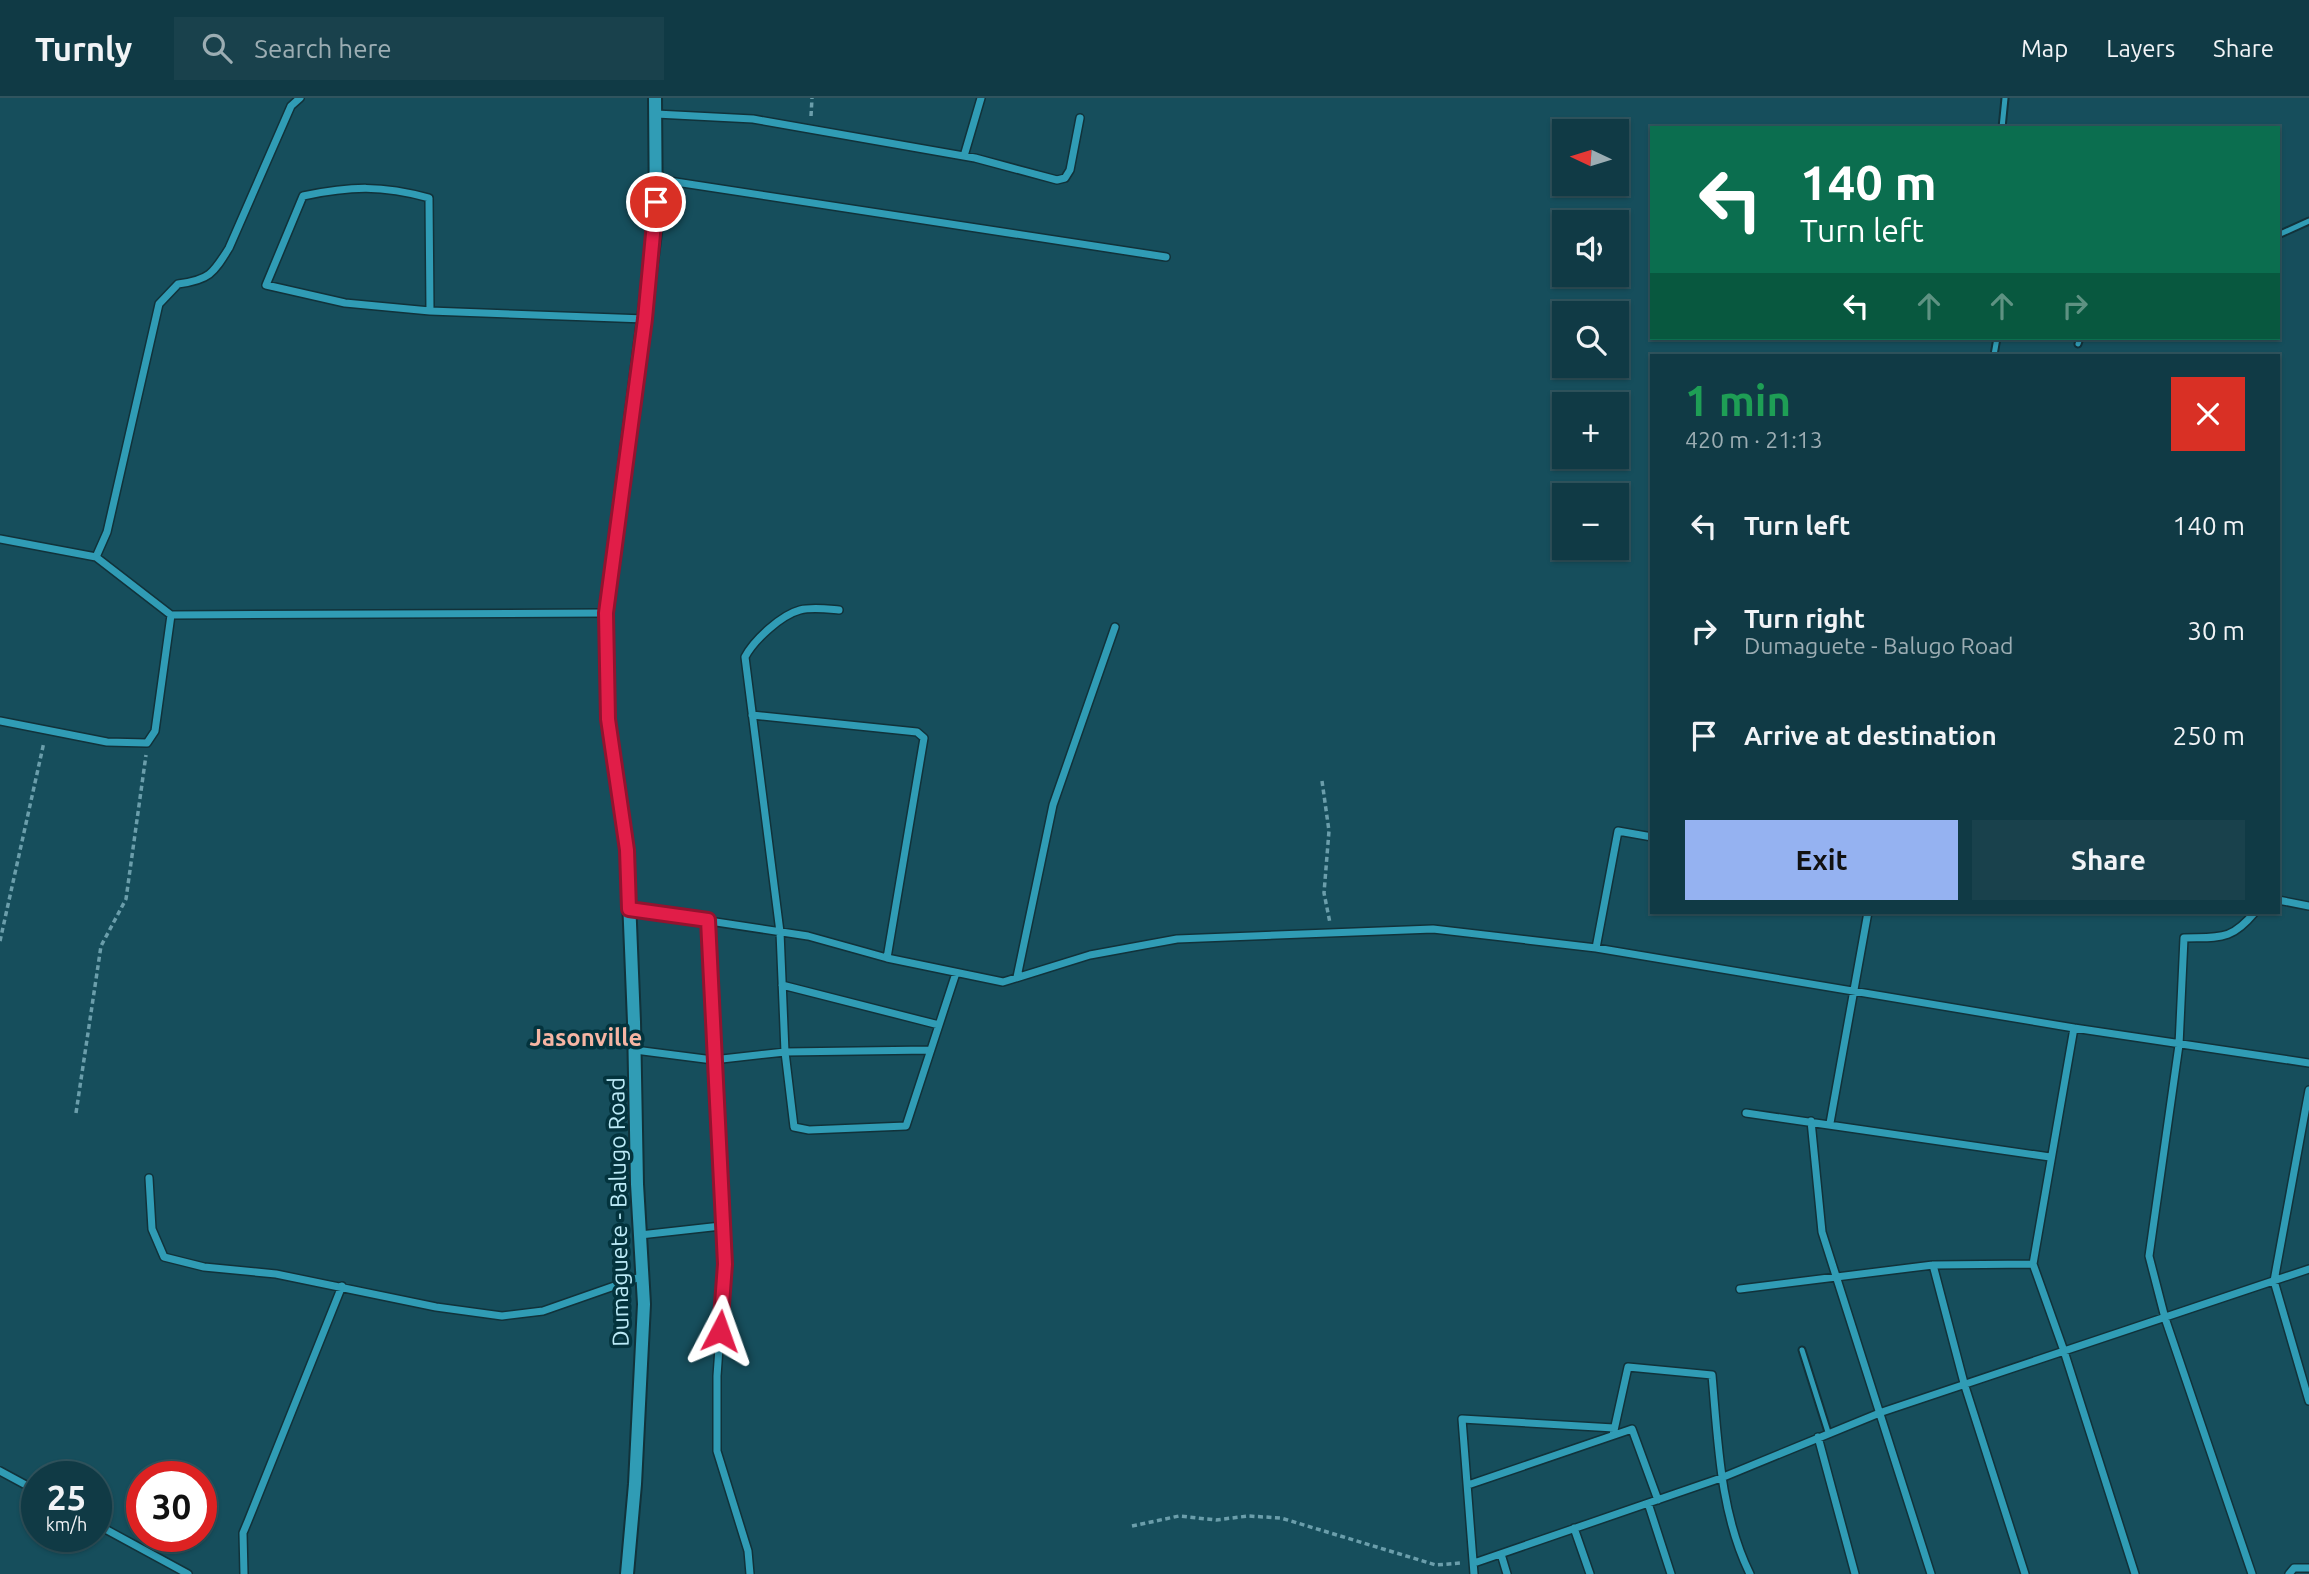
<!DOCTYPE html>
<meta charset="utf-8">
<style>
:root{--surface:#103a45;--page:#19414c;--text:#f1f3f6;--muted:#9cadb3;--line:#30545e;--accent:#95b2f1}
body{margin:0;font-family:Ubuntu,sans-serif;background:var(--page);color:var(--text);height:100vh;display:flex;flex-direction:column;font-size:26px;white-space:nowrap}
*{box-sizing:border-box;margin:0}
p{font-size:23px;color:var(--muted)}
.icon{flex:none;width:38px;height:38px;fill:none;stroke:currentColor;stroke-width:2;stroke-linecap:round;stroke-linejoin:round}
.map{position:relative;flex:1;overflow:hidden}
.panel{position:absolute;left:1650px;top:256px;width:630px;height:560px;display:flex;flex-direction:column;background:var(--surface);border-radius:0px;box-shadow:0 2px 5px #0004,0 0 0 2px var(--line)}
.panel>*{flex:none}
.hud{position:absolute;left:1650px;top:28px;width:630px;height:214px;border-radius:0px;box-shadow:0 2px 5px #0004,0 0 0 2px var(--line);background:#0b6e4f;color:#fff;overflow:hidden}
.needle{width:46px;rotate:274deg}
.buttons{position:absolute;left:1552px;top:21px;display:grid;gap:14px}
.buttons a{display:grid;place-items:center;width:77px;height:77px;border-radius:0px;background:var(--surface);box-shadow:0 2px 5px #0004,0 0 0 2px var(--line);font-size:35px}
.speed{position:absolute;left:21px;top:1363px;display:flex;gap:14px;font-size:35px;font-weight:700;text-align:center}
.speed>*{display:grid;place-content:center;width:91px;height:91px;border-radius:50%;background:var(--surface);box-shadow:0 2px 5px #0004,0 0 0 2px var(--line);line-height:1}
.speed small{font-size:18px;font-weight:400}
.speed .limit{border:10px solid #d22;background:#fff;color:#111}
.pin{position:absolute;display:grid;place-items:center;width:60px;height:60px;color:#fff;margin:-30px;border:4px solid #fff;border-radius:50%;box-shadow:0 2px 7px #0007}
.me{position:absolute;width:77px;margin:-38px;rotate:4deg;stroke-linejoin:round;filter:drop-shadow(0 0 5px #0008)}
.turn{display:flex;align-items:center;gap:24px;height:147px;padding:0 35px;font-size:32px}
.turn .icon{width:91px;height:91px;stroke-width:2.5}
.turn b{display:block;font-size:49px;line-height:60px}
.lanes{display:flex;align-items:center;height:66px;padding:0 35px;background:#0003;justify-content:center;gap:35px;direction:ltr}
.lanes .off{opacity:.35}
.round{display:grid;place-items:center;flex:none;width:74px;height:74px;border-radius:0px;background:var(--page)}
.headline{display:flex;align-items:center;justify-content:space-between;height:119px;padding:0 35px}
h1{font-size:42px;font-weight:600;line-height:52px;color:#1e9e55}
.action{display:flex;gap:14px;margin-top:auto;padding:14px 35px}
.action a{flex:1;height:80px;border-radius:0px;background:var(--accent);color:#111;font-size:28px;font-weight:600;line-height:80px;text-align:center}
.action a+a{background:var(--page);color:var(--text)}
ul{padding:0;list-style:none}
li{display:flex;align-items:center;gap:21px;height:105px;padding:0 35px}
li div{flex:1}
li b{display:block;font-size:26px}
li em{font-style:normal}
header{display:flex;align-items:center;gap:42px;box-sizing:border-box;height:98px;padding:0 35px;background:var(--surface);border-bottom:2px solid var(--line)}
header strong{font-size:33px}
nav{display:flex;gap:38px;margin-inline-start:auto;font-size:24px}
.search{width:490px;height:63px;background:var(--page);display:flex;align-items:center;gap:18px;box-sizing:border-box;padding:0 24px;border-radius:0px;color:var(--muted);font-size:26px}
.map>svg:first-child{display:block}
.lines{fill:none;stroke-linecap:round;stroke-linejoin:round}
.service-casing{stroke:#11323a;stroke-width:9}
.minor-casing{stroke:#11323a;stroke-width:10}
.tertiary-casing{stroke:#11323a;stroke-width:16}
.path{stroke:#6b9eab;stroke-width:3.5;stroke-dasharray:5 3.5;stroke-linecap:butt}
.service{stroke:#309cb5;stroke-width:5}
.minor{stroke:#309cb5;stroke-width:7}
.tertiary{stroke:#309cb5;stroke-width:12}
.route-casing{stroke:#92132f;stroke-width:18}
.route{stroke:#e11d48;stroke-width:12}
.labels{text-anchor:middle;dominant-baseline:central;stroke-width:7;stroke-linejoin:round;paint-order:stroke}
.street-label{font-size:23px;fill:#bceaf7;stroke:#03333d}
.neighbourhood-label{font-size:24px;font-weight:bold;fill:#f6b5a3;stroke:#03333d}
</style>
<header>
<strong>Turnly</strong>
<div class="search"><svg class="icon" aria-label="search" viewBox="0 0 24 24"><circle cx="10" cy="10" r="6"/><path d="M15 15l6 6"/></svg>Search here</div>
<nav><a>Map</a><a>Layers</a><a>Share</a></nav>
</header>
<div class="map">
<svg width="2309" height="1476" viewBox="0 0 2309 1476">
<rect width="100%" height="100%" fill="#164e5c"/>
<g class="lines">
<defs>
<path id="service" d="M2002,30L2005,0
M2278,137L2309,123
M2078,246L2080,240
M1994,257L1997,240
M1802,1252L1828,1334"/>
<path id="minor" d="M656,16L753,21L975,60L1057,82L1065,80L1070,72L1080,20
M964,58L981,0
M656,81L1166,159
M430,213L429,100C382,87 351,88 303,98L266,187L345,205L430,213L645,221
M0,441L96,459L171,517L606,515
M96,459L107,434L159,206L178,186C209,182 213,176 229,150L291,8L300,0
M839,512C827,511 812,509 800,512C781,517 754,542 745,559L780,834L785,954L794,1029L809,1032L906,1028L956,875
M752,617L917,634L924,640L887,860
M0,623L107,644L147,645L155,633L171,517
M2278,802L2309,808
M630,811L808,838L887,860L1003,884L1090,857L1177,841L1433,831L1596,850L2074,930L2309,965
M708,822L725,1166L717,1278V1353L748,1453L750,1476
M1596,850L1618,733L1652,739
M1017,879L1053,707L1115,529
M782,887L939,927
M2074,930L2033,1166L2064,1253L2135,1476
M635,952L713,962L785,954L930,952
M2309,992L2274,1183L2309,1303
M1746,1015L2050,1059
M1811,1023L1822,1134L1931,1476
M1830,1025L1868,814
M149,1080L152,1131L164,1159L204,1169L276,1176L436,1209L502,1218L543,1213L643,1178
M640,1137L721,1128
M1933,1167L1964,1285L2025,1476
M1740,1191L1933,1167L2033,1166
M1613,1337L1628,1269L1712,1277C1718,1344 1720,1415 1750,1476
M1818,1339L1855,1476
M0,1373L37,1393
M1468,1387L1632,1331L1658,1402
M1648,1405L1671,1476
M96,1426L188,1476
M1574,1430L1590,1476
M1501,1456L1507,1476
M1474,1465L1721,1380L1882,1314L2309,1171
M244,1476L243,1435L248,1423L342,1188
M1474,1476L1462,1321L1614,1330
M2252,1476L2165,1220L2149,1158L2179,947L2184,840C2220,839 2231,843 2255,814
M2289,1476L2294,1470H2309"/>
<path id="tertiary" d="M627,1476L635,1386L644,1206L637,1086L634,924L627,752L608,621L606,515L656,127L655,0"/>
</defs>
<use href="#service" class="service-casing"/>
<use href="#minor" class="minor-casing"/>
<use href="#tertiary" class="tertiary-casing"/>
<path class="path" d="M811,18L812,0
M1322,683L1329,733L1324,795L1330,825
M0,843L44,644
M76,1015L101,848L126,801L146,657
M1132,1428L1179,1418L1216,1422L1248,1418L1281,1420L1436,1467L1461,1465"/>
<use href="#service" class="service"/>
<use href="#minor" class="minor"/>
<use href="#tertiary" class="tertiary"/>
</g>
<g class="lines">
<defs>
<path id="route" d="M656,104L645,221L606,515L608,621L627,752L629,811L708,822L725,1166L720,1233"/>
</defs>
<use href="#route" class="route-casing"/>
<use href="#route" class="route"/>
</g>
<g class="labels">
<g class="street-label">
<text transform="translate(618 1114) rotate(-91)">Dumaguete - Balugo Road</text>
</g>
<g class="neighbourhood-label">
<text x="586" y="939">Jasonville</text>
</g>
</g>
</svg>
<div class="buttons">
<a><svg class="needle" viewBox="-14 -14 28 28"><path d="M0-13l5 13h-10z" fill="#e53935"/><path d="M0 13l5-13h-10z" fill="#9cadb3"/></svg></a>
<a><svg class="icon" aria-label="sound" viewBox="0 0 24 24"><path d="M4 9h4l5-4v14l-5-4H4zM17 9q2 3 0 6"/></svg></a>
<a><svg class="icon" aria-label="search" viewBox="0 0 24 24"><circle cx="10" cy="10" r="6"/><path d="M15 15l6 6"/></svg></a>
<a>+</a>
<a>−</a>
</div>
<div class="speed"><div>25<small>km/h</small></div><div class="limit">30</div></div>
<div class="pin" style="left:656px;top:104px;background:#d93025"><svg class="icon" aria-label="arrive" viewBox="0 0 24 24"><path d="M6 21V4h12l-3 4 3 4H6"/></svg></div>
<svg class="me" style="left:720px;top:1233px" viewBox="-20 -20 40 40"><path d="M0-17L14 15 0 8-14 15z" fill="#e11d48" stroke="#fff" stroke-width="4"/></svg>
<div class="hud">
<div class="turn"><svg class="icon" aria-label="left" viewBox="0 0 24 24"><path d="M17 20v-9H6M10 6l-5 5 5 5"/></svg><div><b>140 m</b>Turn left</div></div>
<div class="lanes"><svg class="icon" aria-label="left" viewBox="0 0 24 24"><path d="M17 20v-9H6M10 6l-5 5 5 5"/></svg><svg class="icon off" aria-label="ahead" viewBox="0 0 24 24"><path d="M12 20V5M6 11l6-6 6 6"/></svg><svg class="icon off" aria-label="ahead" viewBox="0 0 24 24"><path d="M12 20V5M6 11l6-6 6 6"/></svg><svg class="icon off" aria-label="right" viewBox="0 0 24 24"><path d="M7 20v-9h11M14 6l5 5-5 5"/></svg></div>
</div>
<section class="panel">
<div class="headline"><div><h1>1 min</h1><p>420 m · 21:13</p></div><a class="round" style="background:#d93025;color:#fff"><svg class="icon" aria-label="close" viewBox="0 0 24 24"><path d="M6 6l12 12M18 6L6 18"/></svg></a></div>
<ul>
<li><svg class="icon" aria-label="left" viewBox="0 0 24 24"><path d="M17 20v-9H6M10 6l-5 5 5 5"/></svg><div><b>Turn left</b></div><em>140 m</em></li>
<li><svg class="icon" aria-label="right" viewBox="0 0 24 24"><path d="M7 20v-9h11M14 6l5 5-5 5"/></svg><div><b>Turn right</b><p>Dumaguete - Balugo Road</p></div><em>30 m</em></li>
<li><svg class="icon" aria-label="arrive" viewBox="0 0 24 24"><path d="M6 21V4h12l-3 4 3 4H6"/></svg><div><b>Arrive at destination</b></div><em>250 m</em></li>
</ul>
<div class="action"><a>Exit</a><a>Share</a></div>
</section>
</div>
